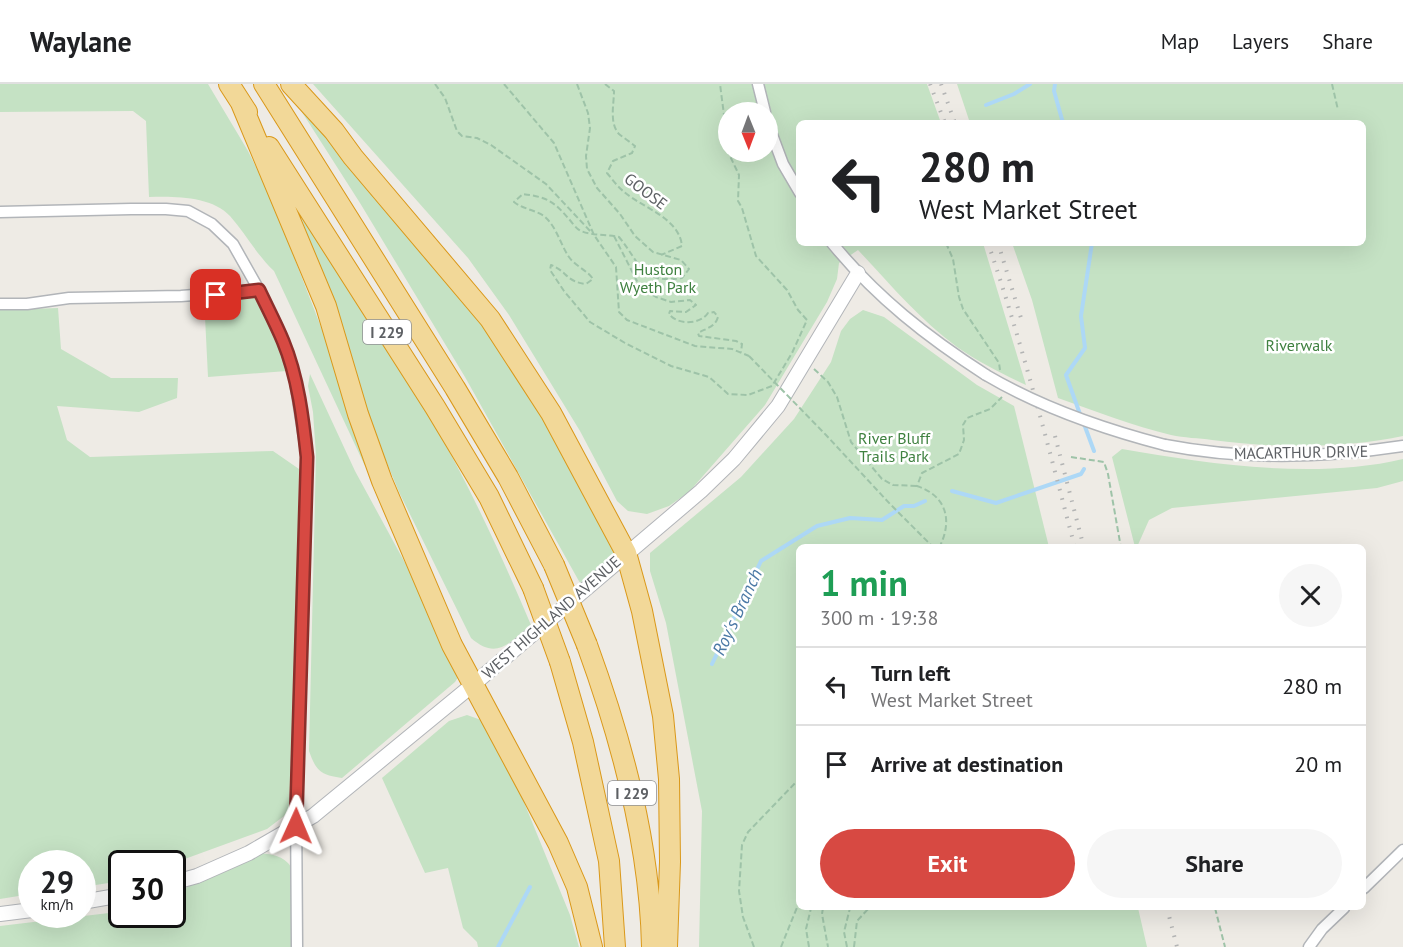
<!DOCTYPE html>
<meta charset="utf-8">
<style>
:root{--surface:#fff;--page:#f6f6f6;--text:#202124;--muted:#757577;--line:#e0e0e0;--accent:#d74942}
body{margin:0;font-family:"PT Sans",sans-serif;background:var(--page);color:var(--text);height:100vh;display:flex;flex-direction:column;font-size:22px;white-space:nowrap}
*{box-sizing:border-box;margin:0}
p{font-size:20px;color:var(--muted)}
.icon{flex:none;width:33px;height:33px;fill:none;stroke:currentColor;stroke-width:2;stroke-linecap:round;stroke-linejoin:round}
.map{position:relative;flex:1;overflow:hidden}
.drawer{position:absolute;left:796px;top:460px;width:570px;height:366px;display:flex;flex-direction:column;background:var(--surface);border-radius:9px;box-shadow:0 6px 24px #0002}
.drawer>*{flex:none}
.top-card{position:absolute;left:796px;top:36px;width:570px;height:126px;border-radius:9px;box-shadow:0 6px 24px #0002;background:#fff;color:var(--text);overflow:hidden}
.needle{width:39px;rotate:179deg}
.fabs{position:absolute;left:718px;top:18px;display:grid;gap:12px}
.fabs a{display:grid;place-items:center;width:60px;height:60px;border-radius:50%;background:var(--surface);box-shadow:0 6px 24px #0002;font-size:30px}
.speed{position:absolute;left:18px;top:766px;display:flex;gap:12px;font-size:30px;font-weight:700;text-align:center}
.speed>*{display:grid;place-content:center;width:78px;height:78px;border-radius:50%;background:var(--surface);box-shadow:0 6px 24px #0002;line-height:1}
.speed small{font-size:15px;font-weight:400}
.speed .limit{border:3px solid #111;border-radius:9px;background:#fff;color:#111}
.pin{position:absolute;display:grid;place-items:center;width:51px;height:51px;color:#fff;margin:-26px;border-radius:12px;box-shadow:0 3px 9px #0006}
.me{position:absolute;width:66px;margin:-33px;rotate:1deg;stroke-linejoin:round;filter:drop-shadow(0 0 4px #0008)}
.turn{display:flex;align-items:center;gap:21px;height:126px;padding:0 24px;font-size:27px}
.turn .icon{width:78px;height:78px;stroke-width:2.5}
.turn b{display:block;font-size:42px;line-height:51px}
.round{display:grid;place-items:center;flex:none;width:63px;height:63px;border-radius:32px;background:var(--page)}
.summary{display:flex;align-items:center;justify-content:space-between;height:102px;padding:0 24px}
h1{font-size:36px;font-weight:700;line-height:45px;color:#1e9e55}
.primary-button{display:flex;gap:12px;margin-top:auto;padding:12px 24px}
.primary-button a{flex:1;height:69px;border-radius:36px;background:var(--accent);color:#fff;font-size:24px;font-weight:700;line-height:69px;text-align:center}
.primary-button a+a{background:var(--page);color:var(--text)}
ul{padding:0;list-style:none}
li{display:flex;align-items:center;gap:18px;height:78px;padding:0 24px;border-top:2px solid var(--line)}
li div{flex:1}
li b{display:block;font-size:22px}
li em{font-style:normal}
header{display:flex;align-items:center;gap:36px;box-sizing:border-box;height:84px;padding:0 30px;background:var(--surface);border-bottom:2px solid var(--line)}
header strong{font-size:28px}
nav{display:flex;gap:33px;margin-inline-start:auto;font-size:21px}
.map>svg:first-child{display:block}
.green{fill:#c5e2c4;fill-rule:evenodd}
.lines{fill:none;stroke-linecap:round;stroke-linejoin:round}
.stream{stroke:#add8f6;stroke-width:4}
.minor-casing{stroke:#b2b5b9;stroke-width:13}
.tertiary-casing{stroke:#b2b5b9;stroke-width:16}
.motorway-casing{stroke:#da9819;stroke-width:22}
.path{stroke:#9ec3a8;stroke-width:2;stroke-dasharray:6 3;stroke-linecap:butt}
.minor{stroke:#fff;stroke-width:10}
.tertiary{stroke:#fff;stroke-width:14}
.motorway{stroke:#f2d898;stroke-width:20}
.rail{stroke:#b3b4b4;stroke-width:4;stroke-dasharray:1.5 8;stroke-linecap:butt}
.minor-bridge-casing{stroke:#b2b5b9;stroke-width:13;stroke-linecap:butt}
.motorway-bridge-casing{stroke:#da9819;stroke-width:22;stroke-linecap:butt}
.path-bridge{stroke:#9ec3a8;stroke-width:2;stroke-dasharray:6 3;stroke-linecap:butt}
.minor-bridge{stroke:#fff;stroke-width:10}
.motorway-bridge{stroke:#f2d898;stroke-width:20}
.route-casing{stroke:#8c2f2b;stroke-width:15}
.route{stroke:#d74942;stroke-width:10}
.labels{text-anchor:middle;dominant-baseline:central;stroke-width:5;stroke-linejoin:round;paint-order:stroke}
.shield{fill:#fff;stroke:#8e9092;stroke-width:1.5}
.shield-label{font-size:15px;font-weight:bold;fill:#5d6064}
.street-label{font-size:16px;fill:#5d6064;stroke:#fff}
.park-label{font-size:16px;fill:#3f8140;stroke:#fff}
.water-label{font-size:18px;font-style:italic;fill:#4c7aa6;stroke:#fff}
</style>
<header>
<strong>Waylane</strong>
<nav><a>Map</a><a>Layers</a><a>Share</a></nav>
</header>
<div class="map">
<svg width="1403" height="863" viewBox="0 0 1403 863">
<rect width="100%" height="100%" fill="#eeebe5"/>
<path class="green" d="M0,0H208L248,67L270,111L387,414L364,380L274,187C256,170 246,150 230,132C212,112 173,112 149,113L146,37L133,27L0,28Z
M284,0L488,228L616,471L580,499L465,293L360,119Z
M313,0H927L941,39H800V159H983L1026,301C1003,290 978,278 957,263C920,236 889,199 858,166L839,179L837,195L827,218L765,321L689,408L669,422L647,430L628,427L617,417L580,347L509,231L468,174ZM729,28H768V68H729Z
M957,0H1403V352C1340,365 1276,364 1212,356C1199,354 1184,354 1171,351C1133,342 1095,327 1058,314L1032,216L1012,159H1364V39H970Z
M299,127C341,194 387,259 427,328C467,396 500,468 531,541C510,558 497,577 471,554L399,408L377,355Z
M249,210L263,217L275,243L287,287L208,293L204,213Z
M58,224L61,265L111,294H178L177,314L139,328L57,322L67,356L90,373L273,367L299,385L293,719L284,732L267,745L171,780H122L121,797L83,803L82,780H32L31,810L0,815V226Z
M863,226L884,233L977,301L1014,322L1049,463L800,464V824H1138L1147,863H699L702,727L666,539L650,487V469L741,393L794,335L831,278L841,247L850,235Z
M310,290L355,387L435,534L461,589L455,598L342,694C321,691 316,687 309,667L316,372L313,328L308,302Z
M1122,365C1209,380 1315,396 1403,375V397L1377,404L1172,424L1149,436L1137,463H1135L1112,373Z
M467,631L484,637L497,652L570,831L579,863H478L477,858L463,844L448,784L425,789L382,694L449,637Z
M257,769C268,770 279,770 288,779C301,792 297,844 297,863H0V842L109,829L121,826L122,831H172L173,810Z"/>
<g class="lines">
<path class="stream" d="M1055,0L1054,7L1063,39
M986,21L1014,10L1030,0
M1081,333L1066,291L1085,264L1081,232L1092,159
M1084,340L1094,367
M952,407L996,419L1081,390L1084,385
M712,580L761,477L817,442L850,434L882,436L904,422H914L925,417
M498,863L530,803"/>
<defs>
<path id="minor" d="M758,0L765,28
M768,40L783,80L800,109
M0,128L131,125H166L188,127L212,140L233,160L259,206L284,259L295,296L307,373L296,717L297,863
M832,159C876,213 927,253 986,291
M0,220H27L69,214L181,212L259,206
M1165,361C1243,376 1325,374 1403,362
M1364,804L1403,766
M1309,863L1322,845L1344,824"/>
<path id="tertiary" d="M172,799L197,792L249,769L313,732L481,594L701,407L734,375L778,322L858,189
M82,818L122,811
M0,830L32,826"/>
<path id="motorway" d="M229,0L247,28
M264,0L455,304L508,393L554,481
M291,0L334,47L353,73L490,235L551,329L626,469L642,527L663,632L669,695L670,778L667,863
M241,19L326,222L358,330L382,397L452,561L558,759L577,803L592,863
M269,63L435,323L489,413L533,504
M587,561C622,657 650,760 652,863
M560,578L583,658L609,777L615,863"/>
</defs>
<use href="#minor" class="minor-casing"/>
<use href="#tertiary" class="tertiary-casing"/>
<use href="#motorway" class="motorway-casing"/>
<path class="path" d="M435,0L445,14L457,47L462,52L477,54L491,61L546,100L592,149
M504,0L554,59L594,151L616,183L619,228L627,236L695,262L732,265L749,272
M577,0L588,29L590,44L586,72L587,85L597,104L620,130L635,152L653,168L681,176L689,185L682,194C640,200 642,181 619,153C606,150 593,152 581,147C576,145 572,138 568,134C553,116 545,113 523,110L514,118C523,125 535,126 544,132C557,143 560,160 569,173C575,182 587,186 593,195L586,200C566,198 567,187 551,181L550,186L564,207L590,238L625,259L671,282L709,293L728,310L748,311L772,302L792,269L807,236L798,226L787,206L756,172L742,124L738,117L739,91L729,70L720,0
M605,0L614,7C614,20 609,39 619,50C624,54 630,58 635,62L632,69L613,77L607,89C612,95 617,102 623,107C642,124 679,133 682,162L661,171
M1332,0L1338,26
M614,152L640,203L656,213L671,218L690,216L696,221L686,228L670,227L669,230C677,241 700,241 708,229L714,228L718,233C715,243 707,244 698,249L699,252L736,257L742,260L741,268
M946,159L953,175L959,213L963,225L999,279L1000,286
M814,285L828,298L837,313L851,358L882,395L893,401L917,402
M1071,373L1104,378L1108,390L1121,464
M939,464C953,437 947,412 917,402L922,389L959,370L964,356L963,341L967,334L990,325L1002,313
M823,824L822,830L828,863
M1215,824L1225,863
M754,863L743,833L739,807L742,761L748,748L800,694
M781,863L800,816
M809,863L806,845L811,824
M847,863L844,848L850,824
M854,863L857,837L869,824"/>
<use href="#minor" class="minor"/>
<use href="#tertiary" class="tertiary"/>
<use href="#motorway" class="motorway"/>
<path class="rail" d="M930,0L945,39
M941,0L955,39
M988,159C1022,259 1048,361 1075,464
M998,159L1021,234
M1055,352L1084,464
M1167,824L1177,863"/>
<defs>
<path id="minor-bridge" d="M986,291C1042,324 1103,345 1165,361"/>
<path id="motorway-bridge" d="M554,481L587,561
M533,504L560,578"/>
</defs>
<use href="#minor-bridge" class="minor-bridge-casing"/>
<use href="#motorway-bridge" class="motorway-bridge-casing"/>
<path class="path-bridge" d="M749,272L826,351L890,420L934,464"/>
<use href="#minor-bridge" class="minor-bridge"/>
<use href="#motorway-bridge" class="motorway-bridge"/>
</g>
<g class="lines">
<defs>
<path id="route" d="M216,211L259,206C267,223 276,240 283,257C298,293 303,335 307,373L296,742"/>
</defs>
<use href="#route" class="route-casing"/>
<use href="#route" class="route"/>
</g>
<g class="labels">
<g class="shield">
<rect x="363" y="236" width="48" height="24" rx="4.5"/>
<rect x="608" y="697" width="48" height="24" rx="4.5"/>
</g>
<g class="shield-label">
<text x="387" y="248">I 229</text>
<text x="632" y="709">I 229</text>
</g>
<g class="street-label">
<text transform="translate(646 107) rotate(37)">GOOSE</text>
<text transform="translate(1301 368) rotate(-1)">MACARTHUR DRIVE</text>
<text transform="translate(551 533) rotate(-41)">WEST HIGHLAND AVENUE</text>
</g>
<g class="park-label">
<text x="658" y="185">Huston<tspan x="658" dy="18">Wyeth Park</tspan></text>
<text x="1299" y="261">Riverwalk</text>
<text x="894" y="354">River Bluff<tspan x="894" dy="18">Trails Park</tspan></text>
</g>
<g class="water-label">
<text transform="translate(737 528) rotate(-65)">Roy's Branch</text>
</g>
</g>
</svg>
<div class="fabs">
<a><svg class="needle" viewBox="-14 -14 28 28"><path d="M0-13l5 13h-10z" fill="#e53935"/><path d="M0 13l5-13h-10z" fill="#757577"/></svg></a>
</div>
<div class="speed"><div>29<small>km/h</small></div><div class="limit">30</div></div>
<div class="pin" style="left:216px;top:211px;background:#d93025"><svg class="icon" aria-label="arrive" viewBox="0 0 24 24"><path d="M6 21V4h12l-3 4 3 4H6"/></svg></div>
<svg class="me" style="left:296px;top:742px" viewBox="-20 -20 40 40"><path d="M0-17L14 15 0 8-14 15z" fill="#d74942" stroke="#fff" stroke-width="4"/></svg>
<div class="top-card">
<div class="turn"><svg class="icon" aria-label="left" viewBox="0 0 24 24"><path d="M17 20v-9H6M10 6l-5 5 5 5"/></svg><div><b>280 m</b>West Market Street</div></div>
</div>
<section class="drawer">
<div class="summary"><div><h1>1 min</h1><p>300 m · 19:38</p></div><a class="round"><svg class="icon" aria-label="close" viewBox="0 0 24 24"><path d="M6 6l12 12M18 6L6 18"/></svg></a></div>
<ul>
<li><svg class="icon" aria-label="left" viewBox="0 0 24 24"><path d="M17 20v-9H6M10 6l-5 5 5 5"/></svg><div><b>Turn left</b><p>West Market Street</p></div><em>280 m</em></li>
<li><svg class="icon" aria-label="arrive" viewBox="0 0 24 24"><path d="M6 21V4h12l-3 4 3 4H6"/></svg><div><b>Arrive at destination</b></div><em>20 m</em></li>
</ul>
<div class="primary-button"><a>Exit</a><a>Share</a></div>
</section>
</div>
